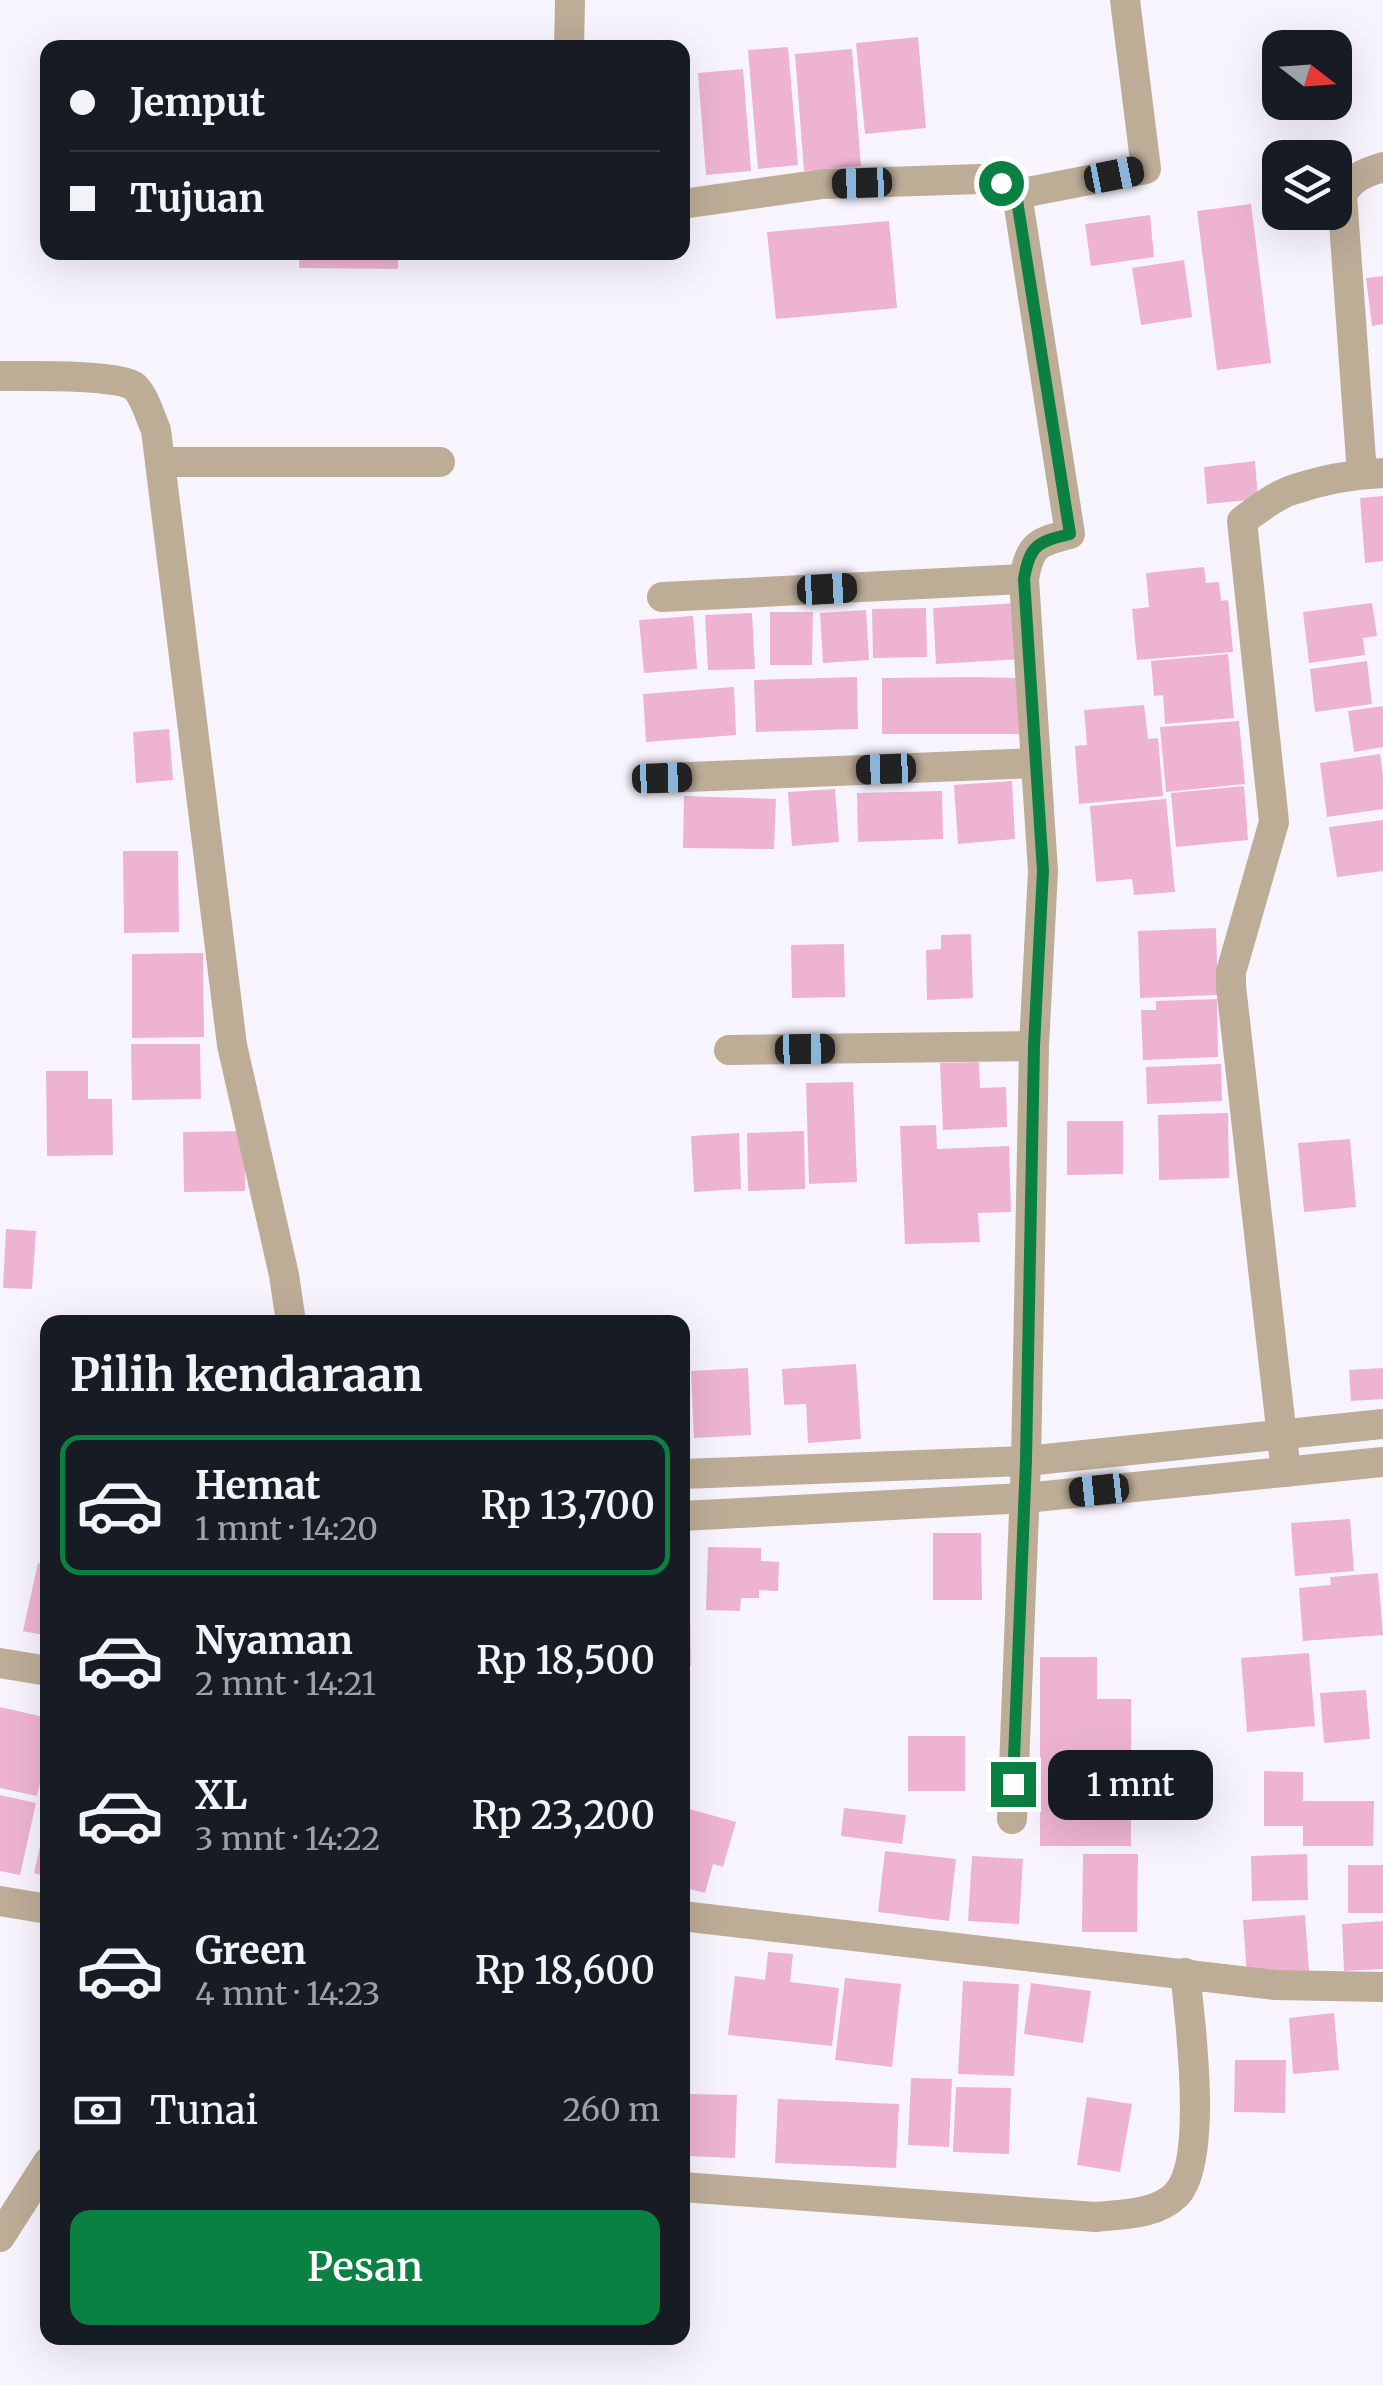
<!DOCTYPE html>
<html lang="id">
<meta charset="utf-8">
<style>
body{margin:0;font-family:Merriweather,serif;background:#20242c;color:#f1f3f6;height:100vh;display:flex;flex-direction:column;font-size:38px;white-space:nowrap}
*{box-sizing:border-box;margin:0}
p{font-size:32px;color:#9ea1a6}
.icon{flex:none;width:55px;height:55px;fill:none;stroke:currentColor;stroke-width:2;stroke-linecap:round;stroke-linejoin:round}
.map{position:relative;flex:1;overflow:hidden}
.details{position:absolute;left:40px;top:1315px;width:650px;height:1030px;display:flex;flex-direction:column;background:#171b24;border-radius:20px;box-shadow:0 10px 40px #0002}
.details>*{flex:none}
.banner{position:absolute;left:40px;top:40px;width:650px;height:220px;border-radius:20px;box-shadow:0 10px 40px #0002;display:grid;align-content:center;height:220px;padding:0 30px;background:#171b24}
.needle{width:65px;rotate:107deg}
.buttons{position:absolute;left:1262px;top:30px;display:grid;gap:20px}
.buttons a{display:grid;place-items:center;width:90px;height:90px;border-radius:20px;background:#171b24;box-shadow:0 10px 40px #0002;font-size:50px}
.end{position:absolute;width:45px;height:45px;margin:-22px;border:12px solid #0b8043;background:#fff;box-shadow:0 0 0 5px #fff}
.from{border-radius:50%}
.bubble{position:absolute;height:70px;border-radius:20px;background:#171b24;box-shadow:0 10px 40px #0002;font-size:32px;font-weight:600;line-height:70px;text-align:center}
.car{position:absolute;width:30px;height:60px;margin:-30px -15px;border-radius:12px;box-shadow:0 0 8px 2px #0007;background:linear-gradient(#222 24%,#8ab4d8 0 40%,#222 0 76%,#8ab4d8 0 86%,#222 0)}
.banner b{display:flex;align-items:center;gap:35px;height:95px;font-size:38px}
.banner b+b{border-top:2px solid #363941}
.banner i{width:25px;height:25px;background:#f1f3f6}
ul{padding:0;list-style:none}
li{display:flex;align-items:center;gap:30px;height:140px;margin:0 20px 15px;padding:0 10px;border:5px solid transparent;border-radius:20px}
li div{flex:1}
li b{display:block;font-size:38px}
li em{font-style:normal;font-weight:600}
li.current{border-color:#0b8043}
li>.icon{width:90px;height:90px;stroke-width:1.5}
h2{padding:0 30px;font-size:45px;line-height:120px}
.pay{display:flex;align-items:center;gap:25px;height:110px;padding:0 30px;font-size:38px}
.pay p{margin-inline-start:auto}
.action{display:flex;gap:20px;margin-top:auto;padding:20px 30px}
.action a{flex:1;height:115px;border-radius:20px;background:#0b8043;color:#fff;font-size:40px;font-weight:600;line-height:115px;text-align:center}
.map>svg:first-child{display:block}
.building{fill:#eeb3d3}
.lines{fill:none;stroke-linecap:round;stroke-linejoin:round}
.minor{stroke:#bdad97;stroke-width:30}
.route{stroke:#0b8043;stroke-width:12}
</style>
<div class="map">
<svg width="1383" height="2385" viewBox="0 0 1383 2385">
<rect width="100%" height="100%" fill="#f8f4fe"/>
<g class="building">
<path d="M918,37L926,128L865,134L856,43Z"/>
<path d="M788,47L798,165L758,169L748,50Z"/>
<path d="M852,49L861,166L804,171L795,54Z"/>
<path d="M743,69L751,171L706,175L698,73Z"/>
<path d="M1251,204L1271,363L1217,370L1197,211Z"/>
<path d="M1150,215L1154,257L1091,266L1085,224Z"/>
<path d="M889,221L897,308L776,319L767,232Z"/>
<path d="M299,252H398V269L299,268Z"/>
<path d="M1184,260L1192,317L1141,325L1132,268Z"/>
<path d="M1383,276V324L1372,326L1366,278Z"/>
<path d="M1255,461L1258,499L1207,504L1204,467Z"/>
<path d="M1383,496V561L1365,563L1360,498Z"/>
<path d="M1204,567L1206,583L1219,582L1221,601L1228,600L1233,652L1137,660L1132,609L1149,607L1146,573Z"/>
<path d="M1020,603L1023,659L936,664L933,608Z"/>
<path d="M1372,603L1377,636L1363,638L1365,655L1309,663L1303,612Z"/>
<path d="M926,608L927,657L873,658L872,609Z"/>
<path d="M866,610L869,660L823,663L820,613Z"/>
<path d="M770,612H813L812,665H770Z"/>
<path d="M752,613L755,669L708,670L705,615Z"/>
<path d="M693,616L697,669L644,673L639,620Z"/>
<path d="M1228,654L1234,718L1165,724L1163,695L1154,696L1151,661Z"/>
<path d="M1367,661L1372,704L1315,712L1310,669Z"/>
<path d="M857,677L858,729L756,732L754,680Z"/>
<path d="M974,677L1022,678V734H882V678Z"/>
<path d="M734,687L736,735L646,742L643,694Z"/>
<path d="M1144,705L1148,739L1158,738L1163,796L1079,804L1075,746L1087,745L1084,710Z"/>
<path d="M1383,706V747L1354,752L1348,711Z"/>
<path d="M1239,721L1245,784L1166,792L1160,727Z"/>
<path d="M169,729L173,780L136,783L133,732Z"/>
<path d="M1380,754L1383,776V809L1327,817L1320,763Z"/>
<path d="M1012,781L1015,839L958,844L954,785Z"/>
<path d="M1244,786L1248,840L1176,847L1171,793Z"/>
<path d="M835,789L839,842L792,846L788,792Z"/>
<path d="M942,791L943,839L858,842L857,793Z"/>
<path d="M684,796L776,799L774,849L683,848Z"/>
<path d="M1166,799L1175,892L1134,895L1132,879L1096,882L1090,806Z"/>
<path d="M1383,820V871L1337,877L1329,827Z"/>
<path d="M123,851H178L179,932L124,933Z"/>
<path d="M1216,928L1218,995L1140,998L1138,931Z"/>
<path d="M971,934L973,998L927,1000L926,950L941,949V935Z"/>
<path d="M844,944L845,997L792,998L791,945Z"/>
<path d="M203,953L204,1037L132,1038V954Z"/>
<path d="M1217,999L1218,1057L1143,1060L1141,1010H1156V1001Z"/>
<path d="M131,1044H200L201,1099L132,1100Z"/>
<path d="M979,1062L980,1088L1006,1087L1007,1127L943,1130L940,1063Z"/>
<path d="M1221,1064L1222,1101L1147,1104L1146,1067Z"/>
<path d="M46,1071H88V1099H112L113,1155L47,1156Z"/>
<path d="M853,1082L857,1182L809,1184L806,1083Z"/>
<path d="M1228,1113L1229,1178L1159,1180L1158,1115Z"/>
<path d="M1067,1121H1123V1174L1067,1175Z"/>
<path d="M936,1125L937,1149L1009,1146L1011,1212L978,1213L980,1242L905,1244L900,1126Z"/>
<path d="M245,1131V1191L184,1192L183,1132Z"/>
<path d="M804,1131L805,1189L748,1191L747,1133Z"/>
<path d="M739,1133L741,1189L694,1192L691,1136Z"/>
<path d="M1350,1139L1356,1207L1304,1212L1298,1143Z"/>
<path d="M6,1229L36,1231L32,1289L3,1288Z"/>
<path d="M856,1364L861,1439L808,1443L806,1404L784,1405L782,1369Z"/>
<path d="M748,1368L751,1435L694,1438L691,1371Z"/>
<path d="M1383,1368V1399L1351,1401L1349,1370Z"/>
<path d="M1350,1519L1354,1571L1295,1576L1291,1523Z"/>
<rect x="682" y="1525" width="8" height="63"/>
<path d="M933,1533H981L982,1600H933Z"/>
<path d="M708,1547L761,1548V1561L779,1562L778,1591L759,1590V1598H741L740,1611L706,1610Z"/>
<path d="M38,1563L48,1565V1636L23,1631Z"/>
<path d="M1378,1573L1383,1635L1303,1641L1299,1588L1331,1585L1330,1577Z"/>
<path d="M682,1605H690L691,1666H682Z"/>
<path d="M1309,1653L1315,1726L1247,1732L1241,1658Z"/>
<path d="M1040,1657H1097V1699H1131V1846H1040Z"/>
<rect x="682" y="1677" width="6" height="58"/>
<path d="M1366,1690L1370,1739L1324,1743L1320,1693Z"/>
<path d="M0,1707L48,1718V1749L37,1796L0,1788Z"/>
<rect x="908" y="1736" width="57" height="55"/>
<path d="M1264,1771L1303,1772V1801H1374L1373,1846H1303V1826H1264Z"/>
<path d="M0,1795L36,1803L20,1875L0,1871Z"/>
<path d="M682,1807L736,1822L723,1867L713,1864L705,1893L682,1887Z"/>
<path d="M844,1808L906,1815L902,1844L841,1836Z"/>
<path d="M46,1819H48V1877L34,1873Z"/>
<path d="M885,1851L956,1859L949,1921L878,1912Z"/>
<path d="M1083,1854H1138L1137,1932H1082Z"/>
<path d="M1307,1854L1308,1900L1252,1901L1251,1856Z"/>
<path d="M972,1856L1023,1859L1019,1924L968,1921Z"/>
<rect x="1348" y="1865" width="35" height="48"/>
<path d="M1305,1915L1309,1971L1247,1975L1243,1920Z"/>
<path d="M1383,1921V1969L1344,1971L1342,1924Z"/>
<path d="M768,1952L793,1954L790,1982L839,1988L832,2046L728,2035L735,1976L765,1980Z"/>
<path d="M845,1978L901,1984L892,2067L835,2060Z"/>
<path d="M963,1981L1019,1984L1014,2076L958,2074Z"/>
<path d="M1031,1983L1091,1991L1083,2043L1024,2034Z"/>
<path d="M1334,2013L1339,2070L1293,2074L1289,2018Z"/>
<path d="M1235,2060H1286L1285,2113L1234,2112Z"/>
<path d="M911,2078L952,2079L949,2147L908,2145Z"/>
<path d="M956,2087L1011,2088L1009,2154L953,2152Z"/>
<path d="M689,2094L737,2095L735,2158L688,2156Z"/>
<path d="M1087,2097L1132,2104L1120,2172L1077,2165Z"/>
<path d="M778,2099L899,2104L896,2168L775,2163Z"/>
</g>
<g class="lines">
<g class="minor">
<path d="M569,48L570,0"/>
<path d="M1017,194L1146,169L1125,0"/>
<path d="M682,204L823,184L980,179C995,182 1006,183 1017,194L1070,534C1038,542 1030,544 1024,579L1043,871L1034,1046L1026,1461L1012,1819"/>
<path d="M0,376C24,376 121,374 135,387C145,397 150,417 156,430L232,1045L284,1275L291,1322"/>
<path d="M160,462H440"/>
<path d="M1362,474L1342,195C1352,177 1364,173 1383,167"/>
<path d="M662,597L1024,579"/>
<path d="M662,778L1036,763"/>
<path d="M729,1050L1034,1046"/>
<path d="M1286,1472L1231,986V972L1274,822L1242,521C1257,510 1272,498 1289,491C1318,481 1353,474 1383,473"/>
<path d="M682,1474L1026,1461L1383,1424"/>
<path d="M682,1516L1025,1498L1383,1462"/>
<path d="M0,1663L48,1671"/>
<path d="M0,1901L48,1909"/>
<path d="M682,1916L1276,1985L1383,1987"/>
<path d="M682,2187L1096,2217C1122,2214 1156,2215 1176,2195C1209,2162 1190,2018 1185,1973"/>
<path d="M0,2237L48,2162"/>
</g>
</g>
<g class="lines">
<path class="route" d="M1001,183L1010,187L1016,194L1070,534C1038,542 1030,544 1024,579L1043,871L1034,1046L1026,1460L1013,1784"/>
</g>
</svg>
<div class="buttons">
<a><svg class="needle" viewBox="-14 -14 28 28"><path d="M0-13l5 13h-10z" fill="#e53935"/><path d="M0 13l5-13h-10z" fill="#9ea1a6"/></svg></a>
<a><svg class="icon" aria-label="layers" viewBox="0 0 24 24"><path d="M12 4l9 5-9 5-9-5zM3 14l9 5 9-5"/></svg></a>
</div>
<i class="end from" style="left:1001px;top:183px"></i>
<i class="end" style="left:1013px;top:1784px"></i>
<div class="bubble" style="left:1048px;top:1750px;width:165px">1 mnt</div>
<i class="car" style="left:1114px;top:175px;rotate:79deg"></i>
<i class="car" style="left:862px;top:183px;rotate:268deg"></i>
<i class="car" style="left:827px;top:589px;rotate:87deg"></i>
<i class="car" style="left:886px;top:769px;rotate:268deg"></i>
<i class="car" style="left:662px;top:778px;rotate:88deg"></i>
<i class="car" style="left:805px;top:1049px;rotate:89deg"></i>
<i class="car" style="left:1099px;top:1490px;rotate:264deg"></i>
<div class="banner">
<b><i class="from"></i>Jemput</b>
<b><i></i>Tujuan</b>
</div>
<section class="details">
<h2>Pilih kendaraan</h2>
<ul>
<li class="current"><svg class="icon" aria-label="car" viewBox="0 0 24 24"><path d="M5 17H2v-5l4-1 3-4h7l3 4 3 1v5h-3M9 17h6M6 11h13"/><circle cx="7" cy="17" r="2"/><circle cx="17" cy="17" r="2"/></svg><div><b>Hemat</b><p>1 mnt · 14:20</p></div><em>Rp 13,700</em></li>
<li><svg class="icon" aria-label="car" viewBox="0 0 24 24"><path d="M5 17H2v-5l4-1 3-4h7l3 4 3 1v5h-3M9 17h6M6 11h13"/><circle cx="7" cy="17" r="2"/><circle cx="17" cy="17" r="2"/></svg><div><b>Nyaman</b><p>2 mnt · 14:21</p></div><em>Rp 18,500</em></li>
<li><svg class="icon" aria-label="car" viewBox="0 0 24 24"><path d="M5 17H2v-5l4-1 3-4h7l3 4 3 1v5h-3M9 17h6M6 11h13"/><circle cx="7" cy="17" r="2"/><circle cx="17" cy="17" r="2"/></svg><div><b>XL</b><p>3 mnt · 14:22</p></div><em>Rp 23,200</em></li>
<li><svg class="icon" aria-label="car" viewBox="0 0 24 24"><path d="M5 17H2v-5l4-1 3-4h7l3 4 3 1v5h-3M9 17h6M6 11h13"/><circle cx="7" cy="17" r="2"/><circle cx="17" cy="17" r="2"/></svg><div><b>Green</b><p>4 mnt · 14:23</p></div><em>Rp 18,600</em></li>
</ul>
<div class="pay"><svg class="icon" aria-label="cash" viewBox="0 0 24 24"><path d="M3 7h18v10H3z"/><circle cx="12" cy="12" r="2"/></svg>Tunai<p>260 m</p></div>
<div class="action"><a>Pesan</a></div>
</section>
</div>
